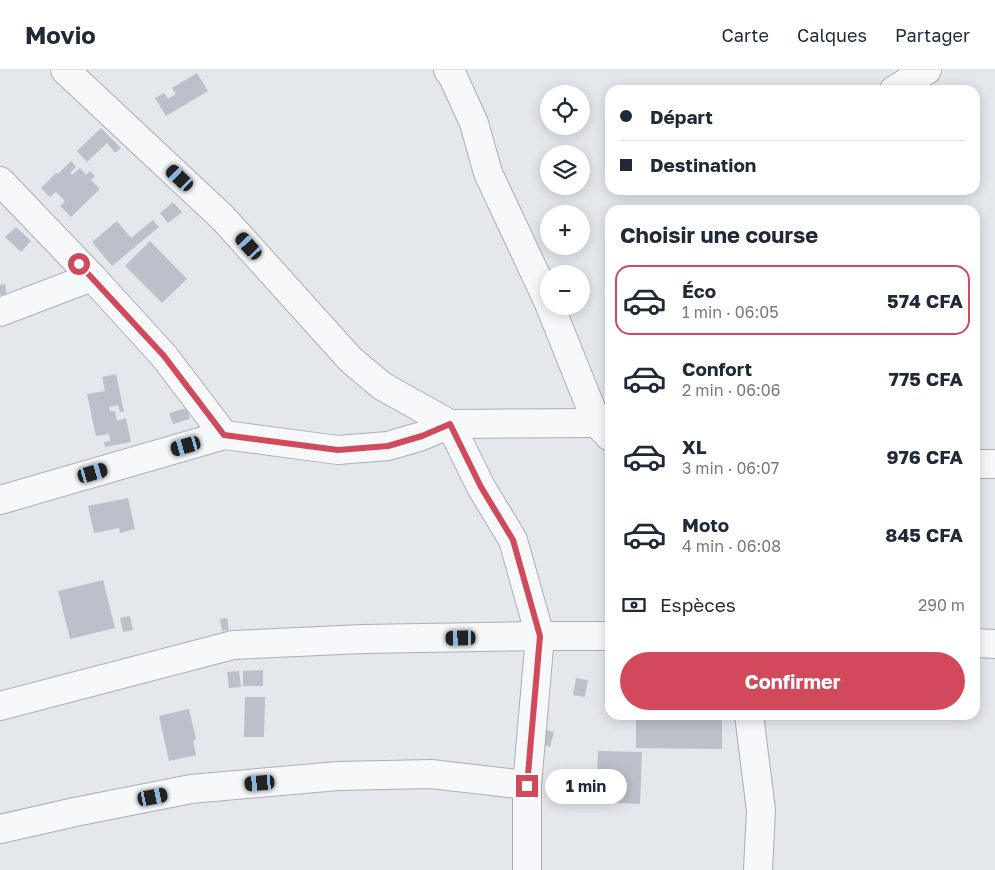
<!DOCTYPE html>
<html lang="fr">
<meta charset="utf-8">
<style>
body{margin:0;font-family:"Golos Text",sans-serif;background:#f2f2f3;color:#1f2937;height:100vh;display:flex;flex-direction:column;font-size:19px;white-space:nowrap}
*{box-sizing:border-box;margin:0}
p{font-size:16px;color:#747a83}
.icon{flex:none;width:28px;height:28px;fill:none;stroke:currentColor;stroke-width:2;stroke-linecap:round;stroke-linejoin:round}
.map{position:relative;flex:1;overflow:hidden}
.side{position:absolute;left:605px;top:135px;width:375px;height:515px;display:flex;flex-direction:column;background:#fff;border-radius:15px;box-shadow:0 2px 12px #0003}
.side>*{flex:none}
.guide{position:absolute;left:605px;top:15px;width:375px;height:110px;border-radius:15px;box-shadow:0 2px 12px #0003;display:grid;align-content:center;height:110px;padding:0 15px;background:#fff}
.controls{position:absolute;left:540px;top:15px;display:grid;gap:10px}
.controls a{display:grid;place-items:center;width:50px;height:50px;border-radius:50%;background:#fff;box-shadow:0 2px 12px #0003;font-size:25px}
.end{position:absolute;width:22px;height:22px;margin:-11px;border:6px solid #d1495b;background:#fff;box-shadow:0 0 0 2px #fff}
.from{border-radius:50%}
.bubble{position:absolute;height:35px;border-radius:18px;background:#fff;box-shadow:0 2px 12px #0003;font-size:16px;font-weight:700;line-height:35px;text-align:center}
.car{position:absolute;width:15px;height:30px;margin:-15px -8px;border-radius:6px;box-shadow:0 0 4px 1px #0007;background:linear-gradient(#222 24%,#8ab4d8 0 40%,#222 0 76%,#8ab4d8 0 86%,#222 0)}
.guide b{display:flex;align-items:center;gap:18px;height:48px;font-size:19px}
.guide b+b{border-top:1px solid #e0e1e3}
.guide i{width:12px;height:12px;background:#1f2937}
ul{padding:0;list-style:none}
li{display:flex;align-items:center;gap:15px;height:70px;margin:0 10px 8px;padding:0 5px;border:2px solid transparent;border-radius:15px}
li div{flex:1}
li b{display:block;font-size:19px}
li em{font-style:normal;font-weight:700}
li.selected{border-color:#d1495b}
li>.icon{width:45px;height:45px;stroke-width:1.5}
h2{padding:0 15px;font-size:22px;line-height:60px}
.pay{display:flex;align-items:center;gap:12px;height:55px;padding:0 15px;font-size:19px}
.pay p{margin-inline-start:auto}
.primary-button{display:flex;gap:10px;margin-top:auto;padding:10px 15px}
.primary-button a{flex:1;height:58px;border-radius:30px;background:#d1495b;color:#fff;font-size:20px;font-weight:700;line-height:58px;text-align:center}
header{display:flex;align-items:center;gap:30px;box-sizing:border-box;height:70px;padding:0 25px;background:#fff;border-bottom:1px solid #e0e1e3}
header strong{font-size:24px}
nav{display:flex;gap:28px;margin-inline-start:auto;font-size:18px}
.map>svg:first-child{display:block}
.building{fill:#bbc0ca}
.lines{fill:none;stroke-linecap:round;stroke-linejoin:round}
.minor-casing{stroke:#a9aeb7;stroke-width:30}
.minor{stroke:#f7f8fa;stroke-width:28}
.route{stroke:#d1495b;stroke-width:6}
</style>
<header>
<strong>Movio</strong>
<nav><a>Carte</a><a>Calques</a><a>Partager</a></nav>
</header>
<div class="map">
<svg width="995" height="800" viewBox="0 0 995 800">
<rect width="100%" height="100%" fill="#e4e7ec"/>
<g class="building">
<path d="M197,3L208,21L166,46L155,28L164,23L168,29L176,24L172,18Z"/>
<path d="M101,58L121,78L115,83L107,73L87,92L77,81Z"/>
<path d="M71,91L76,97L70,103L72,105L80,98L86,105L90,101L95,106L91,110L100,119L71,147L60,136L65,131L56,122L50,127L41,118L56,103L58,104Z"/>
<path d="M173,132L182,142L168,153L160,143Z"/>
<path d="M153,150L159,157L112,196L92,172L117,151L131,168Z"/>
<path d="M16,157L31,171L21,182L5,167Z"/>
<path d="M150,171L187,209L162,233L125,196Z"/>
<path d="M5,214L7,224L0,225V215Z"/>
<path d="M116,304L124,342H120L118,335L109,337L110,341H115L117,351L126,348L131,372L105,377L104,372L110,371L109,364L96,366L87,324L105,321L102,307Z"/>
<path d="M187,338L190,349L173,354L169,343Z"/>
<path d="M128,428L135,459L120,463L119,458L94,463L88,436Z"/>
<path d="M103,510L115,558L70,569L58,521Z"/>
<path d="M130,546L133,560L123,562L120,548Z"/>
<path d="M227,548L229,560L222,561L220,549Z"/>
<path d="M263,600V616H243V601Z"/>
<path d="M239,601L241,617L229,618L227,602Z"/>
<path d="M576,608L588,610L585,627L573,625Z"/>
<path d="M245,627H265L264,667H244Z"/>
<path d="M189,639L196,669L193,670L196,685L169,691L159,646Z"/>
<path d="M636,647H722V679L636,678Z"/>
<path d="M542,659L554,662L550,677L538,673Z"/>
<path d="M598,681L642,682L640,734L596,732Z"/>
</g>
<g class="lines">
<g class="minor-casing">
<g id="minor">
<path d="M65,0L223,148L351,290L382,316L450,354L481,417L513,470L540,566L527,715V800"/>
<path d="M448,0L453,7L474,53L488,103L549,233"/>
<path d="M894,20L927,0"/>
<path d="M0,111L92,207L164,286L224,365"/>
<path d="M550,236L597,353L609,366"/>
<path d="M0,242L92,207"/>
<path d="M975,394H995"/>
<path d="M0,430L224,365L338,380L388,376L422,366L450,354L597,353"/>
<path d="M975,573L995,574"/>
<path d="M0,636L233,575L363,569L540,566H610"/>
<path d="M749,645L761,740L758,800"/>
<path d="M0,759L75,742L191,719L338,706L431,704L527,715"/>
</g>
</g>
<use href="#minor" class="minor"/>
</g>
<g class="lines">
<path class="route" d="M79,194L164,286L224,365L338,380L388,376L422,366L450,354L481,417L513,470L540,566L527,716"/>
</g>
</svg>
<div class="controls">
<a><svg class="icon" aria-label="locate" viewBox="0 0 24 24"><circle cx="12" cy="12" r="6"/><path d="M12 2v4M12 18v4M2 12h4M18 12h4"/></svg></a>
<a><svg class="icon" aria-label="layers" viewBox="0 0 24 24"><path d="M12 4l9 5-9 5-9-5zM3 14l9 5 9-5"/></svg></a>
<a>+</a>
<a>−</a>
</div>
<i class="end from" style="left:79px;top:194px"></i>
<i class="end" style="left:527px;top:716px"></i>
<div class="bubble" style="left:545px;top:699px;width:82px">1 min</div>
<i class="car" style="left:180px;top:108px;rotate:313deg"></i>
<i class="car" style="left:249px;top:176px;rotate:318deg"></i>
<i class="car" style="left:186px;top:376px;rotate:254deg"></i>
<i class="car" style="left:93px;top:403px;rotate:74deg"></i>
<i class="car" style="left:461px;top:568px;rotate:269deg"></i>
<i class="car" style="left:260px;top:713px;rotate:265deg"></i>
<i class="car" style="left:153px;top:727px;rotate:79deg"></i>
<div class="guide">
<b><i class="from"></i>Départ</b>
<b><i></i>Destination</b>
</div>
<section class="side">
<h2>Choisir une course</h2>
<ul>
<li class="selected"><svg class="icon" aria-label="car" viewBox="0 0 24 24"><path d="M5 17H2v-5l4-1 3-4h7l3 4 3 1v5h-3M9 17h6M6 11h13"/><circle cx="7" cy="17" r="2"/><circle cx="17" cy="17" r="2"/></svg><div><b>Éco</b><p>1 min · 06:05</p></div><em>574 CFA</em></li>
<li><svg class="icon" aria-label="car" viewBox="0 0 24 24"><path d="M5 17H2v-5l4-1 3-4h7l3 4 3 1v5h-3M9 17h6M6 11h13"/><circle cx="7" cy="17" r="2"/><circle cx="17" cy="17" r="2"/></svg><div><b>Confort</b><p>2 min · 06:06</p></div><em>775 CFA</em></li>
<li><svg class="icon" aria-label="car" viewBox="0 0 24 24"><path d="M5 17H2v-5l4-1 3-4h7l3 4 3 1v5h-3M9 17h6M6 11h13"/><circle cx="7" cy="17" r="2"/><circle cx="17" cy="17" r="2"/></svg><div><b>XL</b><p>3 min · 06:07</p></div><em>976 CFA</em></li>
<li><svg class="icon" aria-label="car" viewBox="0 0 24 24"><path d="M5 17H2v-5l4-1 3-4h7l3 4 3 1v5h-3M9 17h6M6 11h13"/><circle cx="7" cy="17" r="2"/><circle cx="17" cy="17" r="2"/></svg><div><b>Moto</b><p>4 min · 06:08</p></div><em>845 CFA</em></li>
</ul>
<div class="pay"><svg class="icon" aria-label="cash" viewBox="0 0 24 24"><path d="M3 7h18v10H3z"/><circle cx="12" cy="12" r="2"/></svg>Espèces<p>290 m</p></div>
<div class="primary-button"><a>Confirmer</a></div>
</section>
</div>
